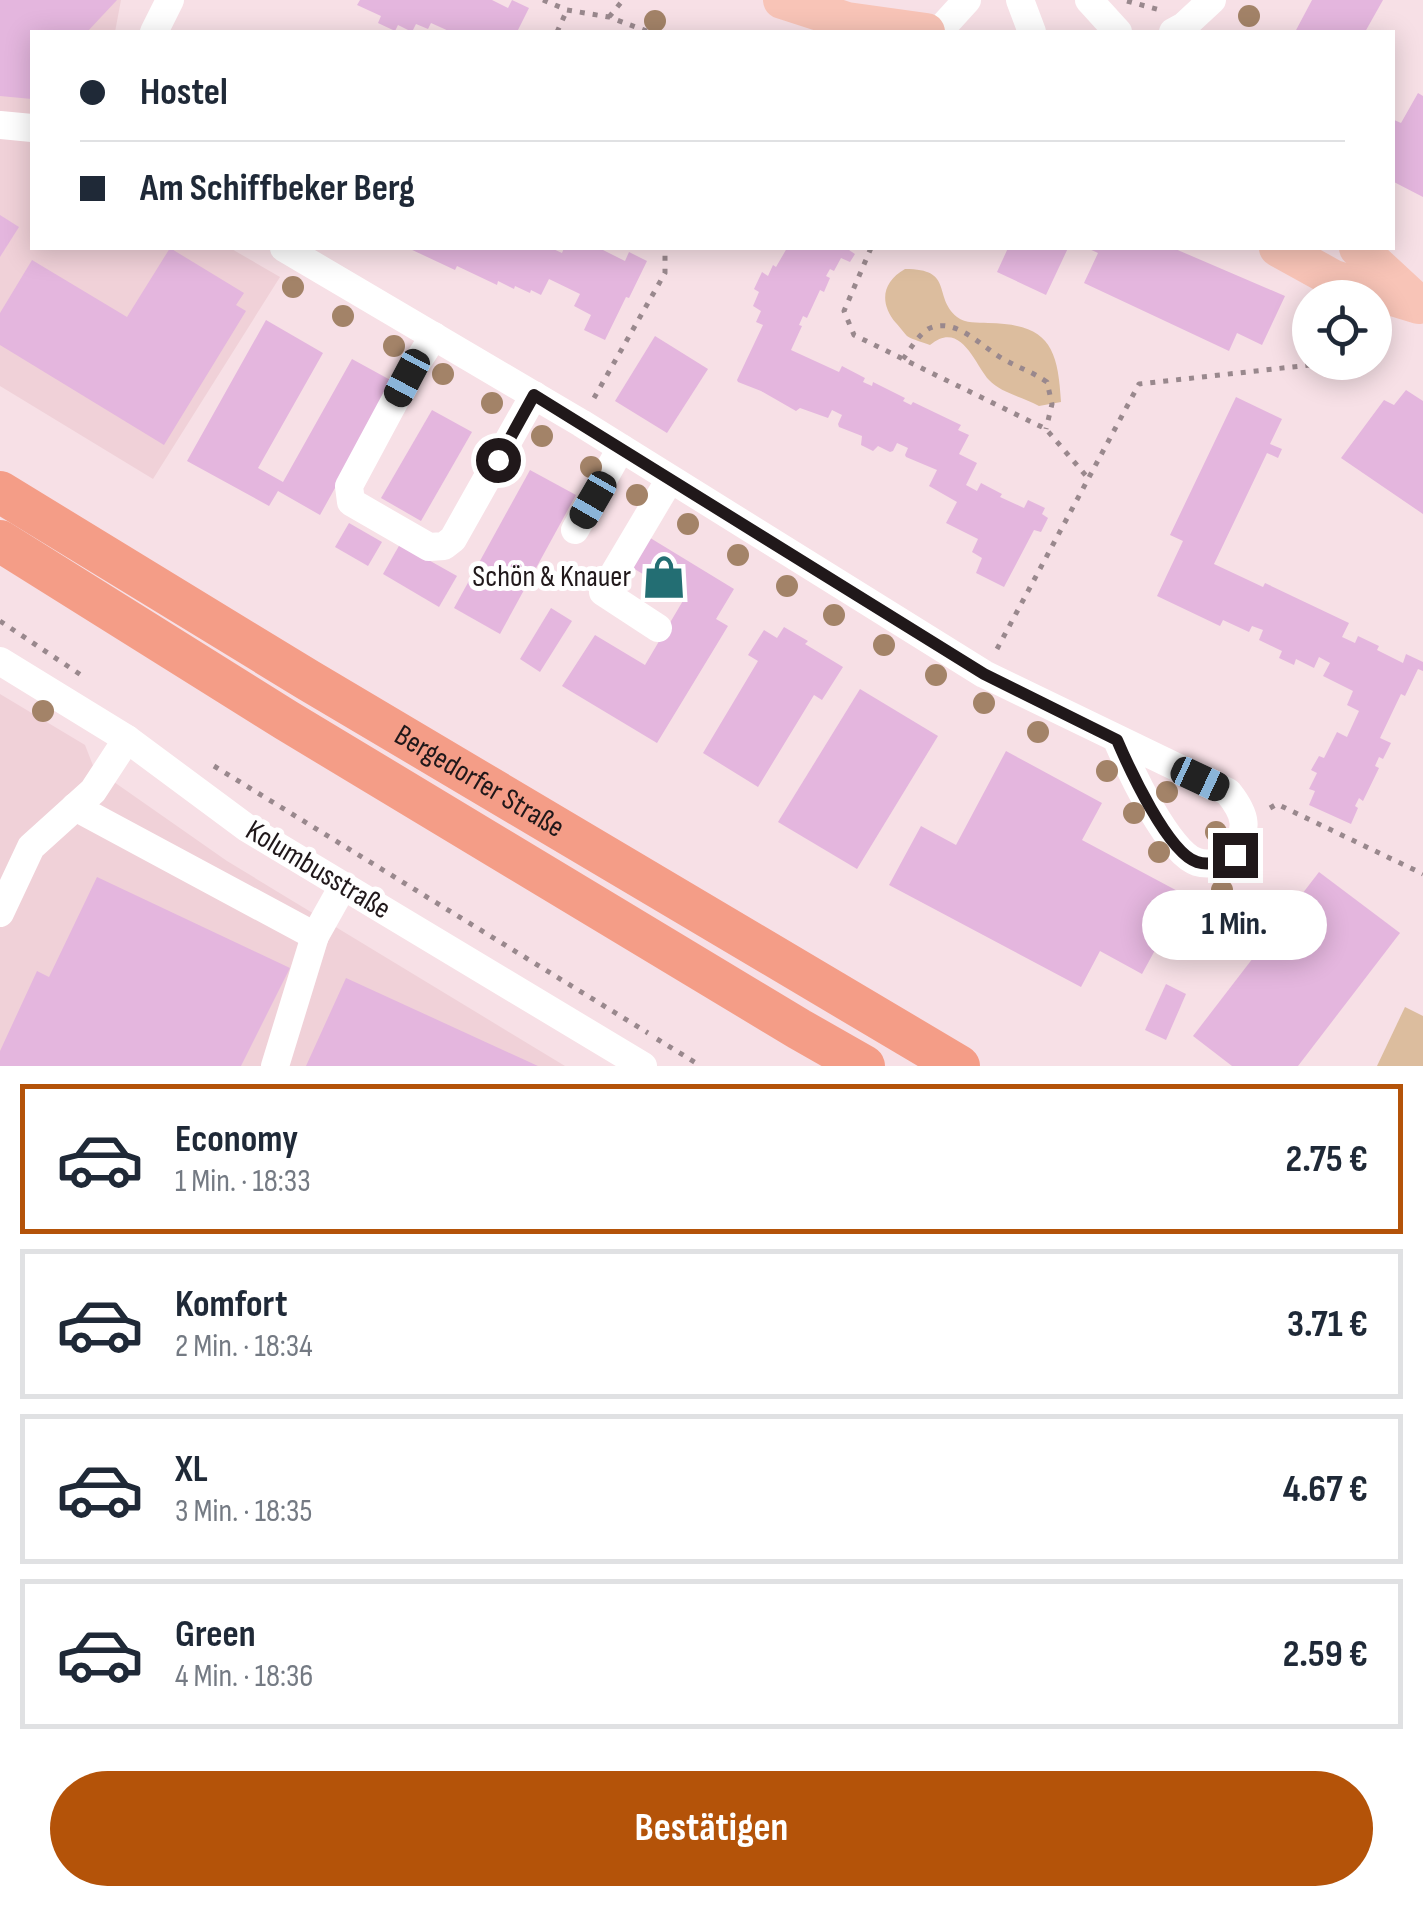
<!DOCTYPE html>
<html lang="de">
<meta charset="utf-8">
<style>
body{margin:0;font-family:"Sofia Sans Condensed",sans-serif;background:#f6f6f7;color:#1f2937;height:100vh;display:flex;flex-direction:column;font-size:38px;white-space:nowrap}
*{box-sizing:border-box;margin:0}
p{font-size:32px;color:#747a83}
.icon{flex:none;width:55px;height:55px;fill:none;stroke:currentColor;stroke-width:2;stroke-linecap:round;stroke-linejoin:round}
.map{position:relative;height:1066px;overflow:hidden}
.sheet{display:flex;flex-direction:column;background:#fff;flex:1}
.sheet>*{flex:none}
.guide{position:absolute;left:30px;top:30px;width:1365px;height:220px;border-radius:0px;box-shadow:0 5px 25px #0003;display:grid;align-content:center;height:220px;padding:0 50px;background:#fff}
.tools{position:absolute;left:1292px;top:280px;display:grid;gap:20px}
.tools a{display:grid;place-items:center;width:100px;height:100px;border-radius:50%;background:#fff;box-shadow:0 5px 25px #0003;font-size:50px}
.end{position:absolute;width:45px;height:45px;margin:-22px;border:12px solid #20181a;background:#fff;box-shadow:0 0 0 5px #fff}
.from{border-radius:50%}
.bubble{position:absolute;height:70px;border-radius:35px;background:#fff;box-shadow:0 5px 25px #0003;font-size:32px;font-weight:700;line-height:70px;text-align:center}
.car{position:absolute;width:30px;height:60px;margin:-30px -15px;border-radius:12px;box-shadow:0 0 8px 2px #0007;background:linear-gradient(#222 24%,#8ab4d8 0 40%,#222 0 76%,#8ab4d8 0 86%,#222 0)}
.guide b{display:flex;align-items:center;gap:35px;height:95px;font-size:38px}
.guide b+b{border-top:2px solid #e0e1e3}
.guide i{width:25px;height:25px;background:#1f2937}
ul{padding:18px 0 0;list-style:none}
li{display:flex;align-items:center;gap:30px;height:150px;margin:0 20px 15px;padding:0 30px;border:5px solid #e0e1e3;border-radius:0px}
li div{flex:1}
li b{display:block;font-size:38px}
li em{font-style:normal;font-weight:700}
li.current{border-color:#b45309}
li>.icon{width:90px;height:90px;stroke-width:1.5}
.action{display:flex;gap:20px;margin-top:auto;padding:20px 50px}
.action a{flex:1;height:115px;border-radius:60px;background:#b45309;color:#fff;font-size:40px;font-weight:700;line-height:115px;text-align:center}
.map>svg:first-child{display:block}
.built{fill:#f0d1d8}
.green{fill:#dcbd9e}
.building{fill:#e4b6de}
.lines{fill:none;stroke-linecap:round;stroke-linejoin:round}
.path{stroke:#99888d;stroke-width:5;stroke-dasharray:5 8;stroke-linecap:butt}
.minor{stroke:#fff;stroke-width:28}
.major{stroke:#f8c4b7;stroke-width:38}
.highway{stroke:#f49d87;stroke-width:42}
.tree{fill:#a38368}
.route{stroke:#20181a;stroke-width:12}
.labels{text-anchor:middle;dominant-baseline:central;stroke-width:10;stroke-linejoin:round;paint-order:stroke}
.poi-label{font-size:30px;fill:#20181a;stroke:#fff;text-anchor:end}
.street-label{font-size:30px;fill:#20181a;stroke:#fff}
</style>
<div class="map">
<svg width="1423" height="1066" viewBox="0 0 1423 1066">
<rect width="100%" height="100%" fill="#f7e0e6"/>
<g class="built">
<path d="M0,0H121L115,32H32V248H230L280,277L153,479L0,386Z"/>
<path d="M0,694L85,745L94,768L227,861L565,1066H0Z"/>
</g>
<g class="green">
<path d="M905,269C955,269 932,296 957,317C966,324 977,322 988,323C1048,324 1058,346 1061,402L1039,406C1023,397 1001,393 989,380C975,365 961,319 930,345C923,342 913,340 907,336C906,335 897,324 896,323C879,303 882,282 905,269Z"/>
<path d="M1405,1007L1423,1016V1066H1377Z"/>
</g>
<g class="building">
<path d="M0,0H117L87,32H32V99L0,96Z"/>
<path d="M360,0H492L508,8L512,0L529,8L517,32H451L431,23L428,29L416,24L412,32L398,25L395,31L378,23L381,16L357,5Z"/>
<path d="M1312,0H1383L1365,32H1295Z"/>
<path d="M1418,93L1423,96V197L1392,181V119L1401,123Z"/>
<path d="M0,215L19,227L0,257Z"/>
<path d="M170,248L244,293L236,305L246,311L164,445L0,345V313L32,260L127,317Z"/>
<path d="M408,248H540L546,250L551,248L562,253L564,248H604L603,250L625,261L629,252L647,261L629,298L626,297L605,340L584,330L591,315L574,306L580,294L549,279L541,295L531,290L530,293L515,286L514,289L498,281L497,285L457,266L455,270Z"/>
<path d="M787,248H846L855,254L850,262L841,258L834,271L830,269L826,276L830,278L824,292L820,290L807,318L803,316L799,325L802,326L791,350L839,372L842,366L865,378L863,382L872,386L873,382L905,398L903,401L911,405L913,402L961,425L958,430L969,435L959,454L977,463L966,485L977,491L981,483L1002,494L1000,497L1024,508L1028,500L1045,508L1042,514L1048,518L1041,532L1034,530L1004,587L976,573L982,558L972,552L978,539L946,523L957,502L929,486L937,470L906,457L905,455L908,448L897,443L893,451L890,452L878,446L873,451L861,445L862,436L839,427L838,424L842,415L832,410L828,418L800,408L796,411L761,391L738,382L737,380L763,325L756,322L761,311L753,306L759,292L754,289L762,272L768,276L773,265L776,267Z"/>
<path d="M1008,248H1068L1046,295L997,272Z"/>
<path d="M1087,248H1173L1285,296L1262,345L1237,333L1229,351L1084,283L1098,253Z"/>
<path d="M266,320L323,353L258,468L283,482L352,359L394,382L320,515L278,491L269,506L187,461Z"/>
<path d="M655,336L708,369L667,433L615,401Z"/>
<path d="M1406,390L1423,401V514L1341,458L1384,400L1394,405Z"/>
<path d="M1236,397L1282,419L1270,444L1282,449L1278,458L1267,453L1214,564L1263,587L1265,583L1349,623L1342,637L1355,643L1358,636L1379,646L1377,650L1403,663L1406,654L1423,662V671L1418,669L1405,696L1401,694L1380,738L1391,743L1383,759L1379,757L1375,766L1379,768L1363,801L1359,798L1355,806L1358,808L1351,824L1309,805L1315,791L1309,789L1317,773L1311,770L1319,756L1324,758L1337,732L1347,737L1359,711L1347,705L1353,691L1323,676L1330,663L1319,657L1314,668L1296,659L1294,665L1279,658L1282,651L1259,640L1263,630L1252,626L1249,632L1223,620L1220,626L1157,596L1183,541L1170,535Z"/>
<path d="M432,410L472,432L421,521L381,498Z"/>
<path d="M530,470L576,495L500,634L454,608Z"/>
<path d="M349,523L382,542L368,566L335,547Z"/>
<path d="M647,536L734,589L716,619L728,626L657,743L562,686L595,635L645,665L684,599L628,565Z"/>
<path d="M400,544L457,576L439,607L383,574Z"/>
<path d="M551,608L572,621L540,672L520,659Z"/>
<path d="M784,627L808,641L805,644L843,667L822,700L814,695L758,787L703,753L758,661L748,655L764,630L777,638Z"/>
<path d="M860,689L938,736L857,869L778,822Z"/>
<path d="M1006,751L1102,803L1082,840L1185,895L1142,974L1100,951L1081,987L889,885L921,826L956,845Z"/>
<path d="M1319,872L1400,933L1298,1066H1232L1193,1036Z"/>
<path d="M97,877L290,968L241,1066H0V1051L37,971L49,977Z"/>
<path d="M346,978L538,1066H306Z"/>
<path d="M1166,984L1186,994L1166,1040L1145,1030Z"/>
</g>
<g class="lines">
<g class="path">
<path d="M543,0L567,10L609,17L649,32"/>
<path d="M1127,1L1160,10"/>
<path d="M609,17L623,0"/>
<path d="M557,32L567,10"/>
<path d="M871,248L844,311L854,335L1046,429L1088,478"/>
<path d="M903,359C910,350 918,335 928,329C956,315 983,349 1005,360C1021,369 1031,371 1047,382L1052,404L1046,429"/>
<path d="M594,398L665,273V248"/>
<path d="M0,621L81,675"/>
<path d="M997,649L1139,384L1337,362"/>
<path d="M214,766L648,1033"/>
<path d="M1270,808L1277,804L1423,874"/>
<path d="M657,1039L701,1066"/>
</g>
<g class="minor">
<path d="M1020,0L1032,32"/>
<path d="M1089,0L1118,32"/>
<path d="M154,32L170,0"/>
<path d="M938,32L967,0"/>
<path d="M1173,32L1184,26L1212,0"/>
<path d="M0,125L32,128"/>
<path d="M284,248L581,423L984,674L1228,792C1248,817 1247,827 1235,855C1224,861 1210,866 1197,862C1168,853 1129,768 1117,740"/>
<path d="M434,336L407,378L349,486L351,502L429,547L444,546L453,539L534,395"/>
<path d="M575,530L621,448"/>
<path d="M658,628L603,592L670,479"/>
<path d="M0,661L127,739L247,828L643,1066"/>
<path d="M75,807L315,936"/>
<path d="M0,913L31,847L93,791L127,739"/>
<path d="M275,1066L315,936L343,886"/>
</g>
<g class="major">
<path d="M782,0L847,21L926,32"/>
<path d="M1278,248L1334,279L1419,305"/>
<path d="M1358,248L1411,297"/>
</g>
<g class="highway">
<path id="s1" d="M0,492L308,680L959,1066"/>
<path d="M0,541L286,720L799,1029L864,1066"/>
</g>
</g>
<g class="tree">
<circle cx="1249" cy="16" r="11"/>
<circle cx="655" cy="21" r="11"/>
<circle cx="293" cy="287" r="11"/>
<circle cx="343" cy="316" r="11"/>
<circle cx="394" cy="346" r="11"/>
<circle cx="443" cy="374" r="11"/>
<circle cx="492" cy="403" r="11"/>
<circle cx="542" cy="436" r="11"/>
<circle cx="591" cy="467" r="11"/>
<circle cx="637" cy="495" r="11"/>
<circle cx="688" cy="524" r="11"/>
<circle cx="738" cy="555" r="11"/>
<circle cx="787" cy="586" r="11"/>
<circle cx="834" cy="615" r="11"/>
<circle cx="884" cy="645" r="11"/>
<circle cx="936" cy="675" r="11"/>
<circle cx="984" cy="703" r="11"/>
<circle cx="43" cy="711" r="11"/>
<circle cx="1038" cy="732" r="11"/>
<circle cx="1107" cy="771" r="11"/>
<circle cx="1167" cy="792" r="11"/>
<circle cx="1134" cy="813" r="11"/>
<circle cx="1216" cy="832" r="11"/>
<circle cx="1159" cy="852" r="11"/>
<circle cx="1222" cy="890" r="11"/>
</g>
<g class="lines">
<path class="route" d="M498,460L534,395L984,674L1117,740C1129,768 1168,853 1197,862C1210,866 1224,861 1235,855"/>
</g>
<defs>
<g id="shop-bare" transform="scale(3.45)"><path d="M-5-2.5h2.3a2.7 3.5 0 0 1 5.4 0H5L5.5 6h-11ZM-1.5-2.5h3a1.5 2.3 0 0 0-3 0Z" fill="#236e73" stroke="#fff" stroke-width="2.5" paint-order="stroke"/></g>
</defs>
<g fill-rule="evenodd">
<use href="#shop-bare" x="664" y="577"/>
</g>
<g class="labels">
<g class="poi-label">
<text x="631" y="577">Schön &amp; Knauer</text>
</g>
<g class="street-label">
<text stroke="none"><textPath href="#s1" startOffset="560">Bergedorfer Straße</textPath></text>
<text transform="translate(318 870) rotate(31)">Kolumbusstraße</text>
</g>
</g>
</svg>
<div class="tools">
<a><svg class="icon" aria-label="locate" viewBox="0 0 24 24"><circle cx="12" cy="12" r="6"/><path d="M12 2v4M12 18v4M2 12h4M18 12h4"/></svg></a>
</div>
<i class="end from" style="left:498px;top:460px"></i>
<i class="end" style="left:1235px;top:855px"></i>
<div class="bubble" style="left:1142px;top:890px;width:185px">1 Min.</div>
<i class="car" style="left:407px;top:378px;rotate:208deg"></i>
<i class="car" style="left:593px;top:500px;rotate:210deg"></i>
<i class="car" style="left:1200px;top:779px;rotate:115deg"></i>
<div class="guide">
<b><i class="from"></i>Hostel</b>
<b><i></i>Am Schiffbeker Berg</b>
</div>
</div>
<section class="sheet">
<ul>
<li class="current"><svg class="icon" aria-label="car" viewBox="0 0 24 24"><path d="M5 17H2v-5l4-1 3-4h7l3 4 3 1v5h-3M9 17h6M6 11h13"/><circle cx="7" cy="17" r="2"/><circle cx="17" cy="17" r="2"/></svg><div><b>Economy</b><p>1 Min. · 18:33</p></div><em>2.75 €</em></li>
<li><svg class="icon" aria-label="car" viewBox="0 0 24 24"><path d="M5 17H2v-5l4-1 3-4h7l3 4 3 1v5h-3M9 17h6M6 11h13"/><circle cx="7" cy="17" r="2"/><circle cx="17" cy="17" r="2"/></svg><div><b>Komfort</b><p>2 Min. · 18:34</p></div><em>3.71 €</em></li>
<li><svg class="icon" aria-label="car" viewBox="0 0 24 24"><path d="M5 17H2v-5l4-1 3-4h7l3 4 3 1v5h-3M9 17h6M6 11h13"/><circle cx="7" cy="17" r="2"/><circle cx="17" cy="17" r="2"/></svg><div><b>XL</b><p>3 Min. · 18:35</p></div><em>4.67 €</em></li>
<li><svg class="icon" aria-label="car" viewBox="0 0 24 24"><path d="M5 17H2v-5l4-1 3-4h7l3 4 3 1v5h-3M9 17h6M6 11h13"/><circle cx="7" cy="17" r="2"/><circle cx="17" cy="17" r="2"/></svg><div><b>Green</b><p>4 Min. · 18:36</p></div><em>2.59 €</em></li>
</ul>
<div class="action"><a>Bestätigen</a></div>
</section>
